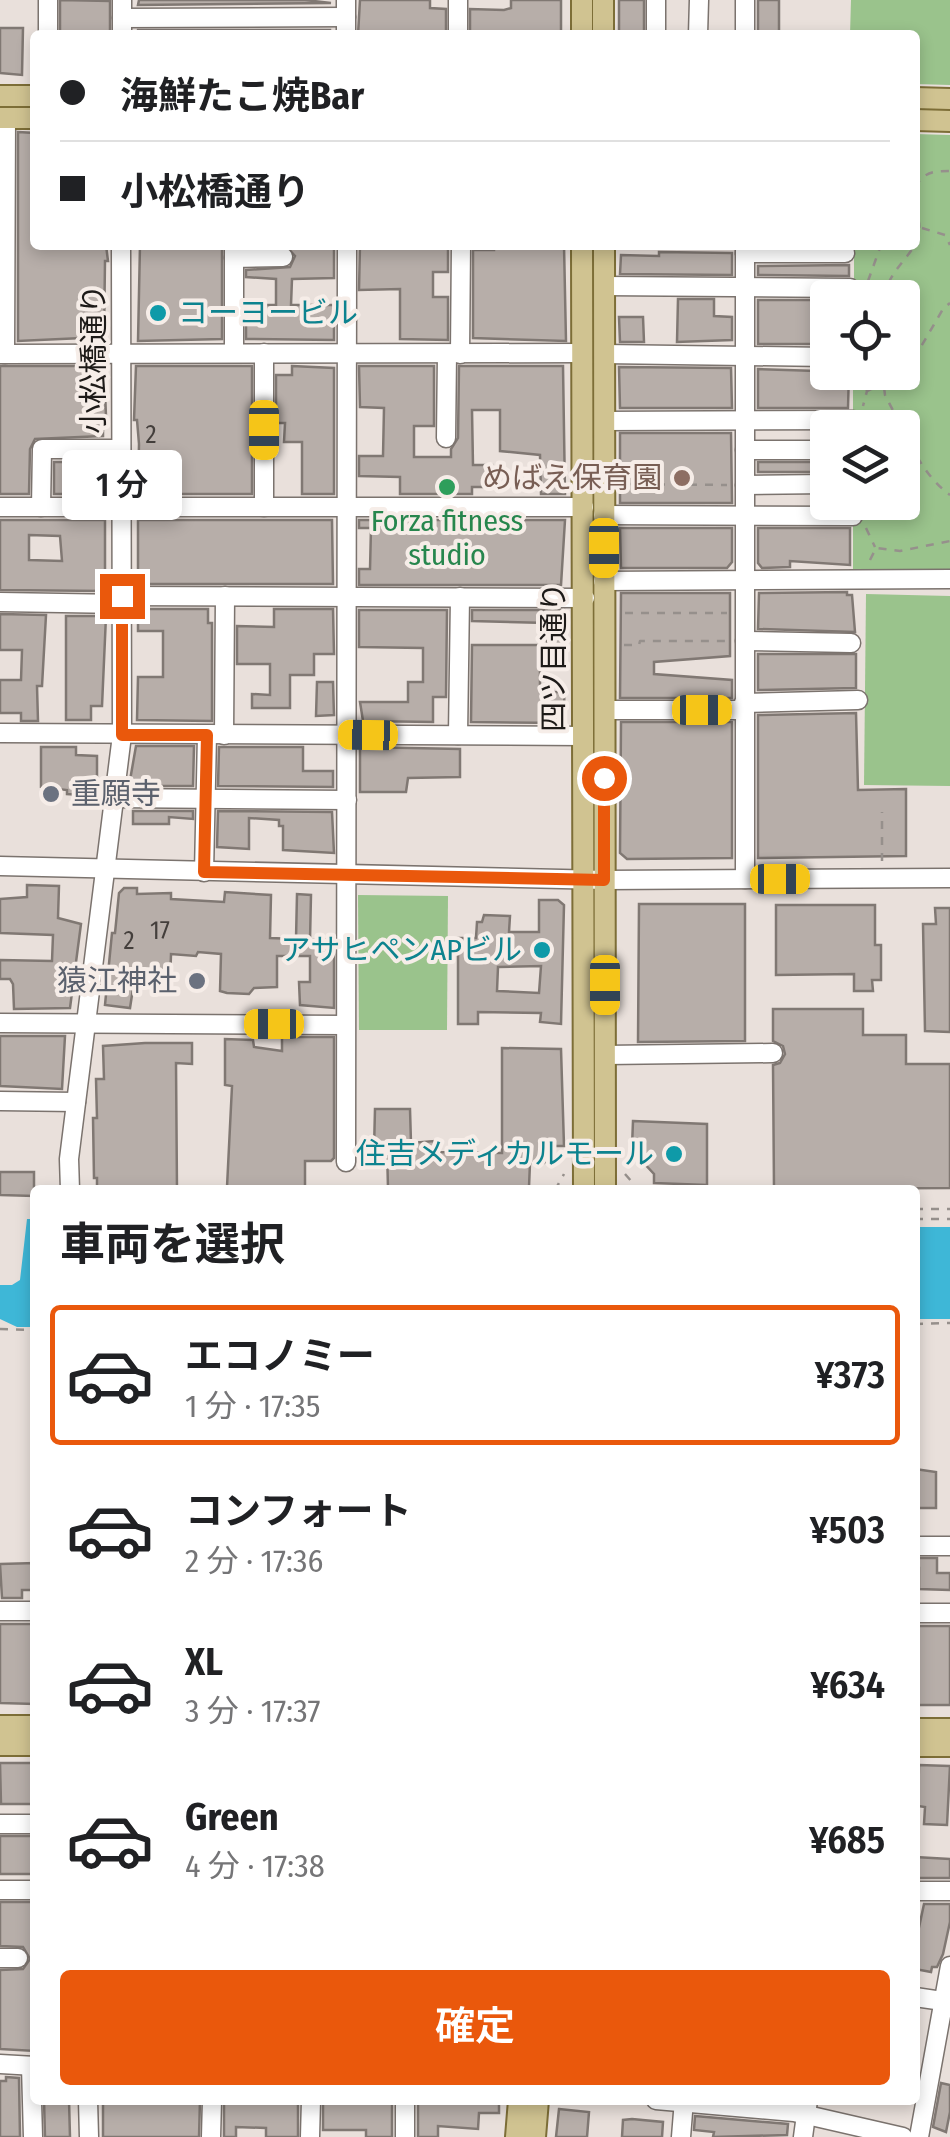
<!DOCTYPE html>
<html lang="ja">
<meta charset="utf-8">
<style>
body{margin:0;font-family:"Fira Sans Condensed","Noto Sans JP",sans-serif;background:#f2f2f2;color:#202124;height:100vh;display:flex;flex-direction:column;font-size:38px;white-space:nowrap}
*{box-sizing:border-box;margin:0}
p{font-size:32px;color:#757577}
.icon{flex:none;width:55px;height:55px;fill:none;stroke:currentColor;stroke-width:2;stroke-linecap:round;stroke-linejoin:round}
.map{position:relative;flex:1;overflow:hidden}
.panel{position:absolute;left:30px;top:1185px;width:890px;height:920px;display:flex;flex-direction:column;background:#fff;border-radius:10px;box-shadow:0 5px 15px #0003}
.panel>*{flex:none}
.guide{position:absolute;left:30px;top:30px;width:890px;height:220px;border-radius:10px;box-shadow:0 5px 15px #0003;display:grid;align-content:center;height:220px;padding:0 30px;background:#fff}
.buttons{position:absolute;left:810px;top:280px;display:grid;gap:20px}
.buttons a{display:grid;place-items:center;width:110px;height:110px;border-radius:10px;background:#fff;box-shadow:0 5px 15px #0003;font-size:50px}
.end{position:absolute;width:45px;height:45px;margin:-22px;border:12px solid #ea580c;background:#fff;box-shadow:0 0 0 5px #fff}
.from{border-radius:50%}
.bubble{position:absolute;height:70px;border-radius:10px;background:#fff;box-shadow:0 5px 15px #0003;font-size:32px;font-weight:600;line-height:70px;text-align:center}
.car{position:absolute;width:30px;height:60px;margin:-30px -15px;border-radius:12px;box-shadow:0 0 8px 2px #0007;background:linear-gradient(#f5c518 24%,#345 0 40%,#f5c518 0 76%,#345 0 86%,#f5c518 0)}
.guide b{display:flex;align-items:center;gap:35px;height:95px;font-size:38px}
.guide b+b{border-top:2px solid #e0e0e0}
.guide i{width:25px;height:25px;background:#202124}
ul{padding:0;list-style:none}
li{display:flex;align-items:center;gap:30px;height:140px;margin:0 20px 15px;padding:0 10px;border:5px solid transparent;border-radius:10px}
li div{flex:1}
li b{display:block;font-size:38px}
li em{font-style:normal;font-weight:600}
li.current{border-color:#ea580c}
li>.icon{width:90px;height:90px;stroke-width:1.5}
h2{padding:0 30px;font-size:45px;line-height:120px}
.primary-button{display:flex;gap:20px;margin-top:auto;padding:20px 30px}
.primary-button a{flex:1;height:115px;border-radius:10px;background:#ea580c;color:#fff;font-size:40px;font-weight:600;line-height:115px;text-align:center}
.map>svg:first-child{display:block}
.green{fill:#9ac38c}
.water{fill:#3eb7d7}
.building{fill:#b7aea9;stroke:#807873;stroke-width:2.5;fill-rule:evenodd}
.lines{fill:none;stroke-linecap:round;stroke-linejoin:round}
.minor-casing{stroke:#7b736e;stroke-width:21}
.major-casing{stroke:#7d6e37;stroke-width:24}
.path{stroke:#96908c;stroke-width:2.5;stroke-dasharray:8 8;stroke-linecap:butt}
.minor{stroke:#fff;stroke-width:18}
.major{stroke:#d0c391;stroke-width:20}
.route{stroke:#ea580c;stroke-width:12}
.culture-dot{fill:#0f9aa8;stroke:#f6ede8;stroke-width:4}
.education-dot{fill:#8d6e63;stroke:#f6ede8;stroke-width:4}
.leisure-dot{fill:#2e9e5b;stroke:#f6ede8;stroke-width:4}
.worship-dot{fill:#6b7280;stroke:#f6ede8;stroke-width:4}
.labels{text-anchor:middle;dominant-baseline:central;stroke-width:8;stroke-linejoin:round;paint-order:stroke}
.number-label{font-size:25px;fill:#443f3c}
.culture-label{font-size:30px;fill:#0d838f;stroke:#f6ede8;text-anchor:end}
.street-label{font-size:30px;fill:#1d1a18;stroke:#f6ede8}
.education-label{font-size:30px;fill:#785e54;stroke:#f6ede8;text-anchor:end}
.leisure-label{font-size:30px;fill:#27864d;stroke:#f6ede8}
.worship-label{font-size:30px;fill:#5b616d;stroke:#f6ede8;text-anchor:start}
</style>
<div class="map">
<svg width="950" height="2137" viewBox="0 0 950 2137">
<rect width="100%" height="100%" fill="#e9e0db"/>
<g class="green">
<path d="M851,0H950V85L915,84V35H850Z"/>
<path d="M915,134L950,135V569L853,570V503L902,502V428L853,427V373L902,372V298L854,297V245H915Z"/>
<path d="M866,594L950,596V786L864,785Z"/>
<path d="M358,895L448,896L447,1030H359Z"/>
</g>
<g class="water">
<path d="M27,1219H35V1327H17L0,1319V1285H12L20,1280Z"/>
<rect x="915" y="1227" width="35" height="92"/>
</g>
<g class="building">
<path d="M60,0L110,1V35H60Z"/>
<path d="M139,0H305L331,3L138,5Z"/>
<path d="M360,0H430V8L446,9V35H358Z"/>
<path d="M511,0H561V35H470V9L504,10L511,8Z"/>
<rect x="619" y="0" width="25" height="35"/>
<rect x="758" y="0" width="21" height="33"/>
<path d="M0,28H23L22,75L0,73Z"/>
<path d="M137,30H330V35H147Z"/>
<path d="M18,132L35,133V245H106L108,261H105L104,337L18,341Z"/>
<path d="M140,245H222V339L138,341Z"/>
<path d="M285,245H334V278L292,279L291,305H334V340L246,339V305H276V279L246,277V270L290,267L295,256Z"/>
<path d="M360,245H448V272H433V297H448V340L400,339V289L359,290Z"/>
<path d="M494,245H564L566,341L473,338V250H494Z"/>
<path d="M659,252L732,253V275L620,274L621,255L659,256Z"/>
<path d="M849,265V276L758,275V266Z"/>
<path d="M678,299H714V316L732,317V340L677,342Z"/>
<rect x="758" y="300" width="70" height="44"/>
<path d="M619,317H643L644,342H620Z"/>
<path d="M0,366H104L106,416L103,417V436L35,439L30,449L29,494H0Z"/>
<path d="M136,366H252V494H138L139,444L137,420H134Z"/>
<path d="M292,366L334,368V494H302V442H284L285,423H276V375H292Z"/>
<path d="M359,366H434V426H414V457H451V449L458,438L459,366H563L565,494H541L540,455L500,451V410H472L473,465H492V487H472V494H400V477L359,476V456H383L384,408L360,407Z"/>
<path d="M619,367L731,368L732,408H620Z"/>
<path d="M758,369L849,372L848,408H758Z"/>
<path d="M620,433H731L732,503H620Z"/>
<rect x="54" y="462" width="50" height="32"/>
<path d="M758,462H828V463H825V472H758Z"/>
<path d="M0,520H105V591L0,590ZM29,535L60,536L62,561L29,560Z"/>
<path d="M138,520H332L333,584H138Z"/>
<path d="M359,520H565L561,585H359V569H370L371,528H359Z"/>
<path d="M620,528H732V562L727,568H621Z"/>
<path d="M758,528H850V565L790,561V567L762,568L758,563Z"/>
<path d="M847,592V595H852L855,632L758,629L759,593Z"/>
<path d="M621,593H730V656L654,662V674L732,680V698H620Z"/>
<path d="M138,609H208V623H212V721L137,720L138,677H163V631H138Z"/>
<path d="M274,609H333L334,654H314V675H290V708H252V694L270,695V664H237V626L274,627Z"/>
<path d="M359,610H447L446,697H433V722L363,721L360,702H408V682H423V648L359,647Z"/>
<path d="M472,610H564V647H547V623L472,621Z"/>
<path d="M0,614L46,615L42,686H37L38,721H21V713H0V680H21L22,650H0Z"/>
<path d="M66,616H106L102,706H91V720H66Z"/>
<path d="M472,645H540V692H564L565,723L471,722Z"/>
<path d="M758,654H856V688L758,690Z"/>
<path d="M317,682H333L334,715L316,716Z"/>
<path d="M856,713L858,790L906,789V856L758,858V715Z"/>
<path d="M621,722H732V858L627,859L620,853Z"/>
<path d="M136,746H194L193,786H129Z"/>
<path d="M41,747H76V755L97,756V796L67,794V790L41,787Z"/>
<path d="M219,747H303V771H333V787L218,786Z"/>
<path d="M360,747L460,749V777L408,778L406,792H360Z"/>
<path d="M133,811H193V819L169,817V824H133Z"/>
<path d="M218,811L332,812L334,853L283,850V826H279V820L249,818V849L217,847Z"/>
<path d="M27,885L59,886L58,918L81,924L70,1008L14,1009L13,984L10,979H0V960L52,961L53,935L0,933V899L27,897Z"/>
<path d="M124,888H137V894L171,893V899L224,902L225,892L271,895L270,938L296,939L297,894L311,895L310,940H334V1008L300,1005L299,982H310V956H277V987L254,988L249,994L227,993L220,991L221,954L198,952L196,956L171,954L170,984L134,982L130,1008L105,1005L112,933H115L119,893Z"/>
<path d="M539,900H558L564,905L561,1024L540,1022L541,1013L478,1012V1024H458V938H476L477,922H482L484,915L510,916L509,932H539ZM541,966L539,993L497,991L498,967Z"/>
<path d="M639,904H745V1041L638,1042Z"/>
<path d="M776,905H875V945H881V980H872L873,991H854V974L776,975Z"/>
<path d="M935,908H950V1032L925,1031L923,924H936Z"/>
<path d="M773,1009H863V1035H906V1064H950V1188L774,1189L773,1065L780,1063L785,1054L783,1046L773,1041Z"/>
<path d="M0,1036H65L62,1089L0,1086Z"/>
<path d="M282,1037H334V1158L331,1161H305V1190L227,1187L232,1086L225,1085V1039L253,1040L254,1047L282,1051Z"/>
<path d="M145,1043H192V1064L176,1063L177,1190H97V1178H94L93,1118H97L96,1079H104L103,1046Z"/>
<path d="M502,1048L561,1049L564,1146H551V1157L544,1163H530L529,1187L388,1188L387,1149H374L375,1109H410L411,1143L434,1141V1152L502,1153Z"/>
<path d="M633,1121L707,1124V1185L654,1183V1174L641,1160V1147H632Z"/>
<path d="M0,1172H34V1196L0,1195Z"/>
<path d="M915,1469L936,1472V1508H915Z"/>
<path d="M915,1558H937V1573H950V1590L919,1589V1568H915Z"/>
<path d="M35,1563V1590H22V1598H2L0,1564Z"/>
<path d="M0,1624H35V1704L0,1703Z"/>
<rect x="915" y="1626" width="35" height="79"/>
<path d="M0,1763H35V1804H1Z"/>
<path d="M919,1765L950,1766L947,1825L924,1824L925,1807L918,1806Z"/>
<path d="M0,1836H33L34,1874H0Z"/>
<path d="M915,1857L950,1859V1878H915Z"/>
<path d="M0,1902H35V2051L0,2049V1970L23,1969L30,1959L23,1947L0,1946Z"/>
<path d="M924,1904H950V1922L943,1954L937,1967H932L931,1972L915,1969V1931L918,1932Z"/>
<path d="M6,2077L19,2078L20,2137H0V2081H6Z"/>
<path d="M941,2083L950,2085V2112L946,2132L933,2127Z"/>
<path d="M44,2100H69L70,2137H45Z"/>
<path d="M103,2100H200L199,2137H103Z"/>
<path d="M224,2100H298V2137H266V2128L236,2127V2137H224Z"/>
<path d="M323,2100H392V2137H366V2130H323Z"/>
<path d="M429,2100H499V2113H479L478,2129L438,2126V2137H418V2102Z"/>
<path d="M559,2109L589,2112L587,2137H556Z"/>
<path d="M695,2116L788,2124L787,2135L713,2137L714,2132L694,2130Z"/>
<path d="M632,2119L663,2122L662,2137H622L623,2120Z"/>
</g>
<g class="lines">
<g class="minor-casing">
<g id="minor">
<path d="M122,0V35"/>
<path d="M458,0V35"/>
<path d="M122,18L346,17"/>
<path d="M48,35V0"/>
<path d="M346,35V0"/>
<path d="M656,35V0"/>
<path d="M698,35L699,0"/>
<path d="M745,35V0"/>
<path d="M745,245V879"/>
<path d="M745,253H845"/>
<path d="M234,258L283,257"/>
<path d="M604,286L850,288"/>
<path d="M234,353V245"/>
<path d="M0,354L582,353"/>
<path d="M5,354L6,118"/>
<path d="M460,354L461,245"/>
<path d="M604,354L828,357"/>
<path d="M604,421L853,420"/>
<path d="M446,438L447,354"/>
<path d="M745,450H828"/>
<path d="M745,485L828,484"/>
<path d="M0,507H584"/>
<path d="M41,507L42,449H121"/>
<path d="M264,507V353"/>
<path d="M603,515L853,516"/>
<path d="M603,581L950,579"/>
<path d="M121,596L585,598"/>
<path d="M0,602L122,604"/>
<path d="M745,641L851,643"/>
<path d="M744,703L858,700"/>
<path d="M604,710H744"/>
<path d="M0,733L584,736"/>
<path d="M224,735L225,596"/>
<path d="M458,735L460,597"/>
<path d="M114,798L347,800"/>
<path d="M0,866L605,880L950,878"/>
<path d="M204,872L207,735"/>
<path d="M0,1023L345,1025"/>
<path d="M605,1055L773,1053"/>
<path d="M0,1101L76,1102"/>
<path d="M346,1162L347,245"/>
<path d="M70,1190L69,1159L122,735L121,245"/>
<path d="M915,1546H950"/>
<path d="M0,1611H35"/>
<path d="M915,1613H950"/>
<path d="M0,1824H35"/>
<path d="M0,1890H35"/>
<path d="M915,1891H950"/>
<path d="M0,1958H18"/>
<path d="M915,1997L950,2002"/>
<path d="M0,2064L35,2066"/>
<path d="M31,2066L33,2137"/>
<path d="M88,2100L89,2137"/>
<path d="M656,2100L794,2112L903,2137"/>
<path d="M211,2137L212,2100"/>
<path d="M310,2137L311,2100"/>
<path d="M405,2137V2100"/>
<path d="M681,2137L684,2100"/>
<path d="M803,2137L808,2100"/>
<path d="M919,2137L950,1966"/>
</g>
</g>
<g class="major-casing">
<g id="major">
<path d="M603,0V35"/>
<path d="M582,35V0"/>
<path d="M0,96H35"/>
<path d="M915,98L950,99"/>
<path d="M0,118H35"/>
<path d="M915,120L950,121"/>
<path d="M582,245L584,1190"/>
<path d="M604,245L605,1190"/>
<path d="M0,1726H35"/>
<path d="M915,1729H950"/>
<path d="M0,1745H35"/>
<path d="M915,1746H950"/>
<path d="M516,2137L519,2100"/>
<path d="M535,2137L538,2100"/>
</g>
</g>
<g class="path">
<path d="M915,187C924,172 933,171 950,171"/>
<path d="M922,228L945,235L950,245"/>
<path d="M868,281L881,245"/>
<path d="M884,298C890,259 933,250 915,209"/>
<path d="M861,372L867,391L863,406"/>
<path d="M882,372L885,395L901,426"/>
<path d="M867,391L907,373L904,364L915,357L943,309L950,303"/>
<path d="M902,429C915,454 927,478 950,495"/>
<path d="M625,484L727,485"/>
<path d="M867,510L872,502"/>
<path d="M866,528L875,547"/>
<path d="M870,560L876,548L900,551L950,541"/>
<path d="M625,613H727"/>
<path d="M624,645H639L640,641H728"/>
<path d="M882,861V812"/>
<path d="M625,1174L639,1190"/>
<path d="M555,1190L564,1174"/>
<path d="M915,1209H950"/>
<path d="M915,1219H950"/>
<path d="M915,1324L950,1323"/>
<path d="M0,1329L35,1330"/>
</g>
<use href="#minor" class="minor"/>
<use href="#major" class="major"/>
</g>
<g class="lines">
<path class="route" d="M122,596V735H207L204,872L604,880V778"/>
</g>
<g class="culture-dot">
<circle cx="158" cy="313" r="10"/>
<circle cx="542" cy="950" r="10"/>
<circle cx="674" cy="1154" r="10"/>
</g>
<circle class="education-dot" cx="682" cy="478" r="10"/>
<circle class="leisure-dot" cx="447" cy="487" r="10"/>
<g class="worship-dot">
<circle cx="51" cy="794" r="10"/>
<circle cx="197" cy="981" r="10"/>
</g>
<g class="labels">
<g class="number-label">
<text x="151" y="435">2</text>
<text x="160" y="931">17</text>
<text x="129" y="941">2</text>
</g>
<g class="culture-label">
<text x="178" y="313" text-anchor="start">コーヨービル</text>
<text x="522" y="950">アサヒペンAPビル</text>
<text x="654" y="1154">住吉メディカルモール</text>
</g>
<g class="street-label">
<text transform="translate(94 359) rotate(-90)">小松橋通り</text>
<text transform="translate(554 657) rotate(-90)">四ツ目通り</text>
</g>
<g class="education-label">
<text x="662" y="478">めばえ保育園</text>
</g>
<g class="leisure-label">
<text x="447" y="521">Forza fitness<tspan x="447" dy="34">studio</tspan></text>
</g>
<g class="worship-label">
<text x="71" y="794">重願寺</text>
<text x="177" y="981" text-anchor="end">猿江神社</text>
</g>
</g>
</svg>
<div class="buttons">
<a><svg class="icon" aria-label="locate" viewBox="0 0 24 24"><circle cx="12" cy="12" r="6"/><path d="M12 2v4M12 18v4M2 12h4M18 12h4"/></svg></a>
<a><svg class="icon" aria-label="layers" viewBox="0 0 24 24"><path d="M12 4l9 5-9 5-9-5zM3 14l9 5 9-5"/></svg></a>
</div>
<i class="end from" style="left:604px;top:778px"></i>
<i class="end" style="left:122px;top:596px"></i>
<div class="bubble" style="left:62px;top:450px;width:120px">1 分</div>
<i class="car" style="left:264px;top:430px;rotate:180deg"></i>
<i class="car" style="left:604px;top:548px;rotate:180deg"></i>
<i class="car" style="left:702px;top:710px;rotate:90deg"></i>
<i class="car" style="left:368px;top:735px;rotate:271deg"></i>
<i class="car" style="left:780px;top:879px;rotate:90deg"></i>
<i class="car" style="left:605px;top:985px;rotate:180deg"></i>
<i class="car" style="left:274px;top:1024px;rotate:270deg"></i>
<div class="guide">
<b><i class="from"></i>海鮮たこ焼Bar</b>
<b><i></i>小松橋通り</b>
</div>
<section class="panel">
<h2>車両を選択</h2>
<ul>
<li class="current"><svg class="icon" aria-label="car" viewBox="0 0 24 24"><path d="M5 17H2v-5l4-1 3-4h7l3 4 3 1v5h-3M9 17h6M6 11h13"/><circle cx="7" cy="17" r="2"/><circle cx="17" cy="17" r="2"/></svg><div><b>エコノミー</b><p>1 分 · 17:35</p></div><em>¥373</em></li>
<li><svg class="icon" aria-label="car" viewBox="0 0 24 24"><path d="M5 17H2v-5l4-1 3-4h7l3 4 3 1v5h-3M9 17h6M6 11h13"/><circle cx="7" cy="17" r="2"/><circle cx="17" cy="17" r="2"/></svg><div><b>コンフォート</b><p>2 分 · 17:36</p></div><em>¥503</em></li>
<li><svg class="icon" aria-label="car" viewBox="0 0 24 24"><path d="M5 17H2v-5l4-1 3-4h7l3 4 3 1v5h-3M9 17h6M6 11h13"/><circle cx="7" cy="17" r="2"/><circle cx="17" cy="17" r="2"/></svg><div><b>XL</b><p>3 分 · 17:37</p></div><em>¥634</em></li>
<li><svg class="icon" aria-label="car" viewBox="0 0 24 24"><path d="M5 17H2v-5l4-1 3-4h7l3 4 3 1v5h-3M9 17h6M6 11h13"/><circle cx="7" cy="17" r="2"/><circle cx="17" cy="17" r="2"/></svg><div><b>Green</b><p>4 分 · 17:38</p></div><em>¥685</em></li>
</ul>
<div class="primary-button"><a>確定</a></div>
</section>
</div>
